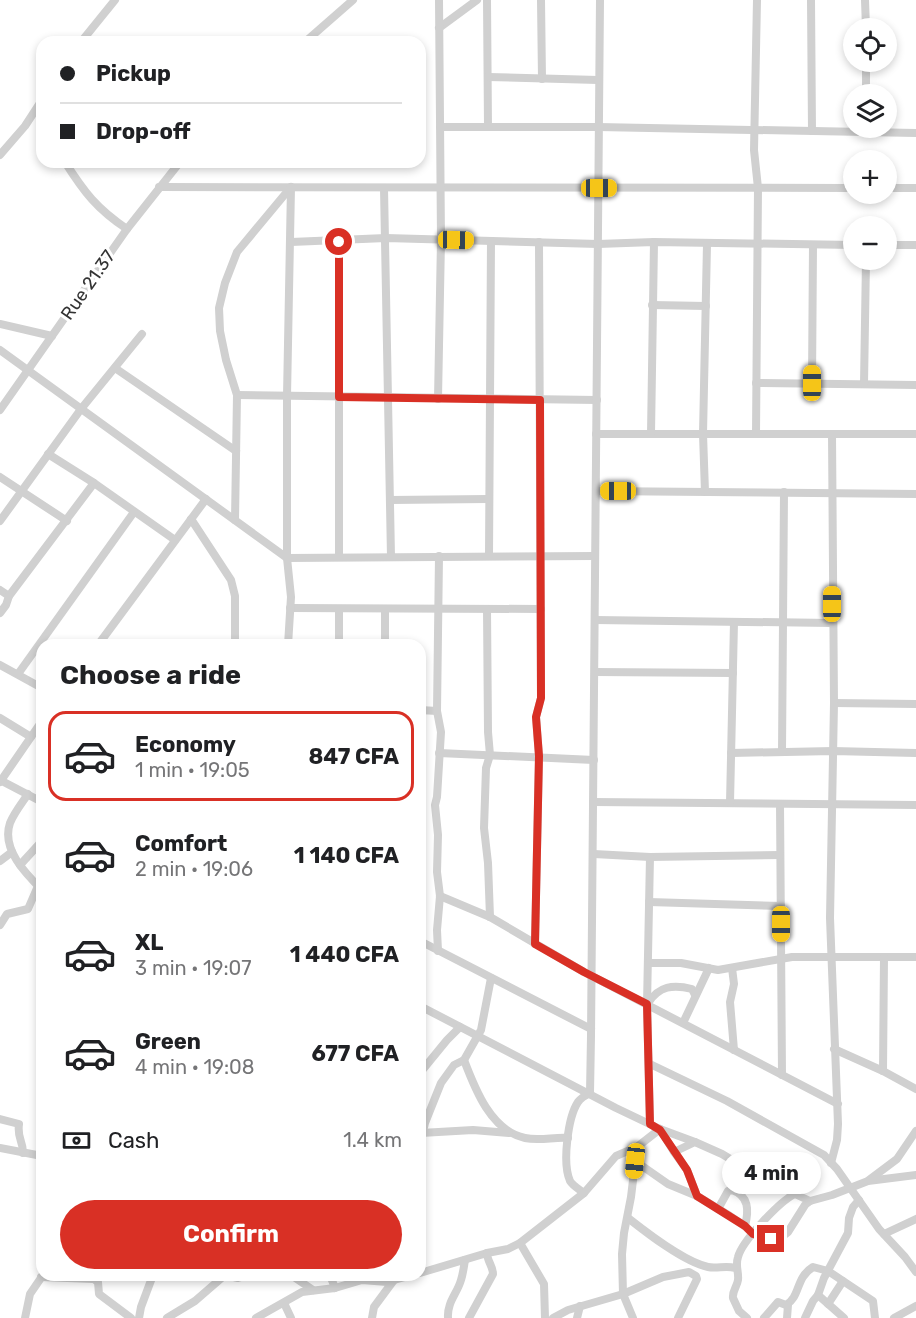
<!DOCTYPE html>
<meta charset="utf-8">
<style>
body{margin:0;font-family:Rubik,sans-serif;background:#f6f6f6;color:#202124;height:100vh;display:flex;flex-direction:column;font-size:22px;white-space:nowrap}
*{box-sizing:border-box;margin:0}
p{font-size:20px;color:#757577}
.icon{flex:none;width:33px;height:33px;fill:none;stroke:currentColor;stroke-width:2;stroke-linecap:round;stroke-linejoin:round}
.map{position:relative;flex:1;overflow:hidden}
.details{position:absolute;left:36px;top:639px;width:390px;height:642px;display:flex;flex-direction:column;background:#fff;border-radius:18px;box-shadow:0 3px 9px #0003}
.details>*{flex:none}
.banner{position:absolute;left:36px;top:36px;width:390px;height:132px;border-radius:18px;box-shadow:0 3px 9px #0003;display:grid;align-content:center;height:132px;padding:0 24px;background:#fff}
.fabs{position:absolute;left:843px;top:18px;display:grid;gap:12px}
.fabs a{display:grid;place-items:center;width:54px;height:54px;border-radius:50%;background:#fff;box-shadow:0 3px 9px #0003;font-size:30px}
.end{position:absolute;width:27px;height:27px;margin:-14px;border:8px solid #d93025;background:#fff;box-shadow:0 0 0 3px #fff}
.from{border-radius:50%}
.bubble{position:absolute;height:42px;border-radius:21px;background:#fff;box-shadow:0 3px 9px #0003;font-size:20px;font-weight:700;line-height:42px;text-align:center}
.car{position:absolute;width:18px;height:36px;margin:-18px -9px;border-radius:8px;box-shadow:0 0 4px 2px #0007;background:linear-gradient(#f5c518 24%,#345 0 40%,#f5c518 0 76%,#345 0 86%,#f5c518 0)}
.banner b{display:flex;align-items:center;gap:21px;height:57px;font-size:22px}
.banner b+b{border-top:2px solid #e0e0e0}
.banner i{width:15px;height:15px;background:#202124}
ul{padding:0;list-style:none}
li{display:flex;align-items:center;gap:18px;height:90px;margin:0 12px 9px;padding:0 12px;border:3px solid transparent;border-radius:18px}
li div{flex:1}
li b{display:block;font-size:22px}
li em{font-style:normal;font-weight:700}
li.selected{border-color:#d93025}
li>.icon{width:54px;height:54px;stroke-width:1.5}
h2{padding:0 24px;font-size:27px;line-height:72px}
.pay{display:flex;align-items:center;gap:15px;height:66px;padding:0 24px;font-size:22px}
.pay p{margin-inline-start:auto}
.action{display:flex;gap:12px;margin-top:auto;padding:12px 24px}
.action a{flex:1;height:69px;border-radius:36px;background:#d93025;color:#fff;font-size:24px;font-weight:700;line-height:69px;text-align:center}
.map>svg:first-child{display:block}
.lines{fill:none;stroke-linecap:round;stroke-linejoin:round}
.street{stroke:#d0d0d0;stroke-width:8}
.route{stroke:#d93025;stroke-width:8}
.labels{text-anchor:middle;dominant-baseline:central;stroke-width:6;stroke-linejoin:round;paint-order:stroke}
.street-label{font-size:18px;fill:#333;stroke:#fff}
</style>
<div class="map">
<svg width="916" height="1318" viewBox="0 0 916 1318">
<rect width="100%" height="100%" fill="#fff"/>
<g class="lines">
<g class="street">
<path d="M487,0L488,127"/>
<path d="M541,0L542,79"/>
<path d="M811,0L812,131"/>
<path d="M865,0L866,28"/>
<path d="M439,28L477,0"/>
<path d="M81,42L115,0"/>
<path d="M305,42L353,0"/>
<path d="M488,77L598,80"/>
<path d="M866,94V62"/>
<path d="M440,127H598L916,133"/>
<path d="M0,155L25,126L42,100"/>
<path d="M65,162C84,192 97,209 127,229"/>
<path d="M159,187L854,188"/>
<path d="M384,188L391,557"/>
<path d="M886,188H916"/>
<path d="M291,242L386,238L598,244L654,242L854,245"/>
<path d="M339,242V557"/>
<path d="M886,245H916"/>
<path d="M652,305L706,306"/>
<path d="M0,324L52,336"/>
<path d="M0,350L287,558L595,556"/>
<path d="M115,368L236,451"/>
<path d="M756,383L916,385"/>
<path d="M812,383L813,245"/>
<path d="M864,384L866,260"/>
<path d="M237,395L597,400"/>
<path d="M438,399L441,240L439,0"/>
<path d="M0,410L127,229L180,162"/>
<path d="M596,434H916"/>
<path d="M651,434L654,242"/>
<path d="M756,434L758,188L754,150L757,0"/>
<path d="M48,454L94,483L175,540"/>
<path d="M0,477L67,521"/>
<path d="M596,491L916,494"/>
<path d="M705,492L703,434L707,244"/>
<path d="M390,500L488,499"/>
<path d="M191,519L231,580L235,596V645"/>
<path d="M235,520L237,395L226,360L220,331L219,308L225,283L237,252L291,187"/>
<path d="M0,521L81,409L142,334"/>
<path d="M489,556L491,241"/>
<path d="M0,590L9,596"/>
<path d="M290,608L541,609"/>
<path d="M385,609V645"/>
<path d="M487,609L488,732L490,755L486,768L484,828L488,863L490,917"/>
<path d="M0,613L6,605L9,596L94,483"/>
<path d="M595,620L832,623"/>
<path d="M98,645L206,499"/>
<path d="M288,645L291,597L287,558V396L291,187"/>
<path d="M339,645V609"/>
<path d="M0,665L42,688"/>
<path d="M595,672L733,673"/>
<path d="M18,674L134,512"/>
<path d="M834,703L916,704"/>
<path d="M420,710L437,711"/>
<path d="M0,718L31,737"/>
<path d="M782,752L784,492"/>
<path d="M439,753L594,760"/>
<path d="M731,753L833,751L916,753"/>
<path d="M0,780L42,802"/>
<path d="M0,782L42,721"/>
<path d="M28,794C22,803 14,813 10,823C1,849 26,874 42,890"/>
<path d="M593,802L916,805"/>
<path d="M730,803L734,622"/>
<path d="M780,804L782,1075"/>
<path d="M594,854L650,857L780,855"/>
<path d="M650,857L647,1004L650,1124"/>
<path d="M0,861L12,852"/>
<path d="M20,865L42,841"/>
<path d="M440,896L490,917L584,972L838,1104"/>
<path d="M649,902L781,906"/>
<path d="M0,925L7,914L28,909L38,886"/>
<path d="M420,941L591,1029"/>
<path d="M535,944L539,756L536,717L541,698L539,242"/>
<path d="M438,951L437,930L440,896L437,872L438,835L435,805L437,797L441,732L437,711L439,556"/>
<path d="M648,963H681L718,970L792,957H916"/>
<path d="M732,968L734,984L730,1002L734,1050"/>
<path d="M648,1003C659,986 673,984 692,989L695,995"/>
<path d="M420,1006L616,1108L660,1129L695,1142"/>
<path d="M683,1023L709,968"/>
<path d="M834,1049L883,1071L916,1089"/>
<path d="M464,1060C475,1089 491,1131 525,1138C539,1141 554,1137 568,1138"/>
<path d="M650,1064L727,1101L824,1155L837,1169L879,1229L905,1257L916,1272"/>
<path d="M883,1071L884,957"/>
<path d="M420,1073L447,1040L460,1027"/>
<path d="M0,1119L19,1124C17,1139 23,1140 23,1153"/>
<path d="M660,1129L674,1152L695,1142L722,1154L760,1177L795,1194"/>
<path d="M423,1132L425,1123L441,1083L454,1065L464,1060L481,1030L491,978"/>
<path d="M421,1133L473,1130L509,1133"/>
<path d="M0,1148L42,1156"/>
<path d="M674,1152L687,1170L697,1196"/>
<path d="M41,1156L42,1144"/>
<path d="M635,1161L668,1184L697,1196L730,1216L745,1226L753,1234L771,1239H779L788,1232L805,1205L810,1201L832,1195L868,1181L916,1175"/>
<path d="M831,1163L837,1140L838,1124L830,918L834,703L832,434"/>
<path d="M869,1180L897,1159L916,1131"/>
<path d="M584,1193C579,1189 573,1186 570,1181C562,1163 568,1117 578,1102C581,1098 586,1095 590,1093L591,1036L600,0"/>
<path d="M718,1209L728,1191L732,1190C749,1196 749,1210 745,1226"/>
<path d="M628,1218C647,1233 684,1262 708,1267C717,1269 726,1265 735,1268"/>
<path d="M884,1234L916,1219"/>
<path d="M520,1243L544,1284L545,1318"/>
<path d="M420,1273L487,1253L508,1249L520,1243L584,1193L616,1156L637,1147L660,1129"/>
<path d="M291,1275L313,1290"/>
<path d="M330,1275L335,1288"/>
<path d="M41,1277L94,1279L98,1282L99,1294L131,1318"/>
<path d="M818,1295L844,1318"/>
<path d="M284,1303L291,1318"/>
<path d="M828,1304L843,1281"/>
<path d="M25,1318L30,1294L43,1275"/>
<path d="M139,1318L141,1307L153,1275"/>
<path d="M167,1318L195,1301L225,1275L238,1278L248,1275"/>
<path d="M256,1318L302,1292L335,1288L362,1280L387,1282L412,1275"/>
<path d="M372,1318L374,1307L394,1280"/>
<path d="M448,1318C447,1302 457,1294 461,1280C463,1274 464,1266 465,1260"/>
<path d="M469,1318L493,1274C493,1266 487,1261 487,1253"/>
<path d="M553,1318L568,1310L623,1294L663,1277L689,1272L696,1276L697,1279L678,1318"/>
<path d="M577,1318L580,1306"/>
<path d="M633,1318L623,1294L622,1254L624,1233L631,1197L637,1147"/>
<path d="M747,1318L739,1311L733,1298C732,1291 737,1287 738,1280C739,1272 735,1266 738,1257C742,1241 780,1201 795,1194L810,1201"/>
<path d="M764,1318L778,1302L786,1305C801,1296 795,1278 813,1267L828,1271L873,1301L875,1318"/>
<path d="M787,1318L788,1305"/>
<path d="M805,1318L813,1301L818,1295L824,1278L848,1233L849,1218L853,1207L859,1200"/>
<path d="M894,1318L916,1306"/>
</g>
</g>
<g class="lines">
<path class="route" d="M339,242V397L540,400L541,698L536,717L539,756L535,944L584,972L647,1004L650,1124L660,1130L687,1170L697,1196L745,1226L753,1234L771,1239"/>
</g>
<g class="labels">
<g class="street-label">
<text transform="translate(88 285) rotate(-55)">Rue 21.37</text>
</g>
</g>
</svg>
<div class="fabs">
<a><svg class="icon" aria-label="locate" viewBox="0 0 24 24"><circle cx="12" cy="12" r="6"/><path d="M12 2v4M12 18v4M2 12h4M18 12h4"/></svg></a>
<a><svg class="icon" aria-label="layers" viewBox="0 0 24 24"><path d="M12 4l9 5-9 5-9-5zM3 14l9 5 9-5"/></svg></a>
<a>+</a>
<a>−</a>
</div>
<i class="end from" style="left:339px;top:242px"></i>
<i class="end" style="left:771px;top:1239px"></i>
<div class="bubble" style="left:722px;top:1152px;width:99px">4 min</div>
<i class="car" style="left:599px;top:188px;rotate:90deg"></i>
<i class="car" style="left:456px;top:240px;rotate:91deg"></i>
<i class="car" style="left:812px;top:383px;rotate:0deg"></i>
<i class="car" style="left:618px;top:491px;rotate:270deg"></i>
<i class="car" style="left:832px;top:604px;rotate:0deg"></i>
<i class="car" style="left:781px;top:924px;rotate:180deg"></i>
<i class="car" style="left:635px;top:1161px;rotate:186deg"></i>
<div class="banner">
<b><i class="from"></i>Pickup</b>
<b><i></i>Drop-off</b>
</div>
<section class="details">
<h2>Choose a ride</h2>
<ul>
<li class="selected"><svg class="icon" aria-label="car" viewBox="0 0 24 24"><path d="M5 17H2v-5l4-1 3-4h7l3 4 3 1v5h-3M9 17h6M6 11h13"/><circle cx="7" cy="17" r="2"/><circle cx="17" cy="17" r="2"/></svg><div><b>Economy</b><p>1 min · 19:05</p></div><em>847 CFA</em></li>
<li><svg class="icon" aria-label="car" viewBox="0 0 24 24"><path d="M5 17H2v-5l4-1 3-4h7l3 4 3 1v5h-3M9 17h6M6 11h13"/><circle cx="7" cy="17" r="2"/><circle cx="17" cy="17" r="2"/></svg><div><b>Comfort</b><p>2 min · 19:06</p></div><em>1 140 CFA</em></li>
<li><svg class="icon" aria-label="car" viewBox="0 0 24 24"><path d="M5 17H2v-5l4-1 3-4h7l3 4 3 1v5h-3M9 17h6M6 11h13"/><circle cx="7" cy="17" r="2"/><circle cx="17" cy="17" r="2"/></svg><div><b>XL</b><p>3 min · 19:07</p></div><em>1 440 CFA</em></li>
<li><svg class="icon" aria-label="car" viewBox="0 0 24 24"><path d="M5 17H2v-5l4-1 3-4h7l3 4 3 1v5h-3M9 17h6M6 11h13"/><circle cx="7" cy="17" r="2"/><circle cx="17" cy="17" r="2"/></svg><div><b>Green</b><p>4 min · 19:08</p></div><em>677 CFA</em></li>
</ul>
<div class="pay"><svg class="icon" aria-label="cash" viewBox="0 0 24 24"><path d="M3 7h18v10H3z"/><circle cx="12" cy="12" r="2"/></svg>Cash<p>1.4 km</p></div>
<div class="action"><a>Confirm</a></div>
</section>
</div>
